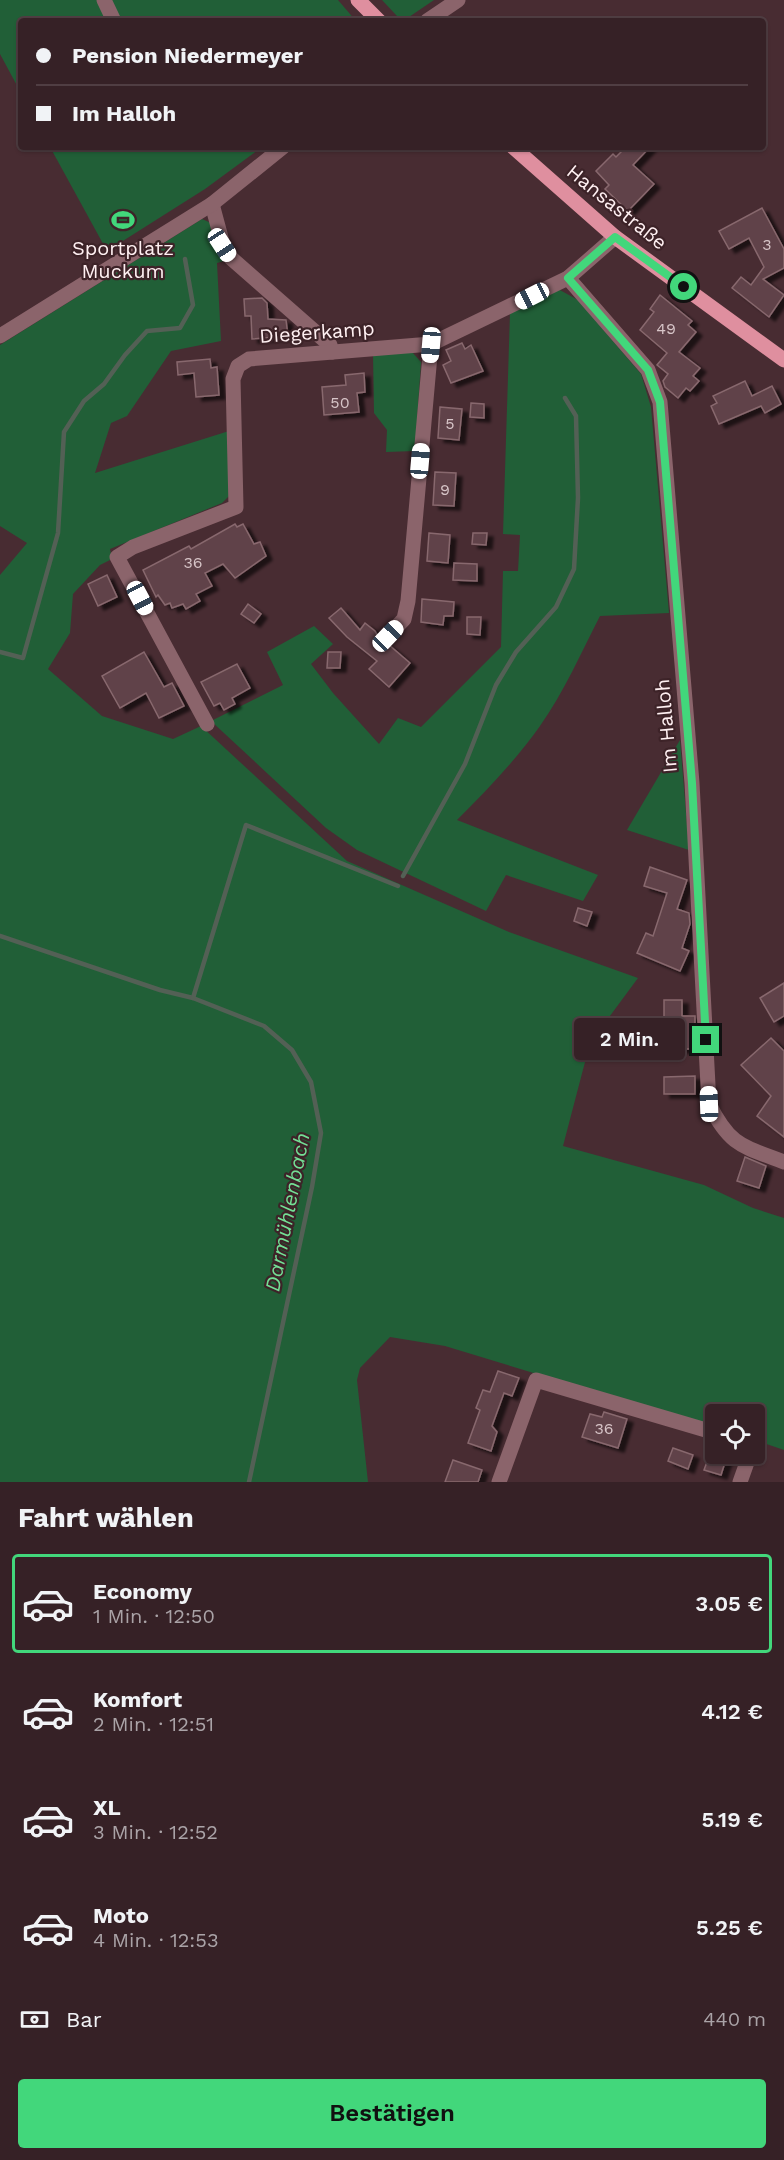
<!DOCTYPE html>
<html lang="de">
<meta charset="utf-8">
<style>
body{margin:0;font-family:"Work Sans",sans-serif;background:#3d292e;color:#f1f3f6;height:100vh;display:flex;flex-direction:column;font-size:22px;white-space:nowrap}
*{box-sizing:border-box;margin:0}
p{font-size:20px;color:#aaa3a7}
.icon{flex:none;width:33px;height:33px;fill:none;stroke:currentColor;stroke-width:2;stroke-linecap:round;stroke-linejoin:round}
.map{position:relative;height:1482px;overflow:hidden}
.side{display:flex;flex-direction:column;background:#362126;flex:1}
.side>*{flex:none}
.top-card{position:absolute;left:18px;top:18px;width:748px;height:132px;border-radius:6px;box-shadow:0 2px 4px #0004,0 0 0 2px #503e43;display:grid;align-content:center;height:132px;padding:0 18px;background:#362126}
.buttons{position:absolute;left:705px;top:1404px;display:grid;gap:12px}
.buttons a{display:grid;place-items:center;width:60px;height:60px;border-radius:6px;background:#362126;box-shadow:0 2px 4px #0004,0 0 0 2px #503e43;font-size:30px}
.end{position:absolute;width:27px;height:27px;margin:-14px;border:8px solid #42d77b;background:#111;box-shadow:0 0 0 3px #111}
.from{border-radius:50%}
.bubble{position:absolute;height:42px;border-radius:6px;background:#362126;box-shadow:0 2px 4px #0004,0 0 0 2px #503e43;font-size:20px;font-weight:600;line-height:42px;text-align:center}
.car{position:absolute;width:18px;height:36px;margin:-18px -9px;border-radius:8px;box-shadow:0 0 4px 2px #0007;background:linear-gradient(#fff 24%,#345 0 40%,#fff 0 76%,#345 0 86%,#fff 0)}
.top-card b{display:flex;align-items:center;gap:21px;height:57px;font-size:22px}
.top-card b+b{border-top:2px solid #503e43}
.top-card i{width:15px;height:15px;background:#f1f3f6}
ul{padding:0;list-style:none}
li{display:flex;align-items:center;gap:18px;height:99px;margin:0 12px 9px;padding:0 6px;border:3px solid transparent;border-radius:6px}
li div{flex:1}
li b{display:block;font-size:22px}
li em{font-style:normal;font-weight:600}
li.current{border-color:#42d77b}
li>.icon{width:54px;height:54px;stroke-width:1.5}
h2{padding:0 18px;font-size:27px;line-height:72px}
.pay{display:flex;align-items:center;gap:15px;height:66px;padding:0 18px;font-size:22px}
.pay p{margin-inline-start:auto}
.action{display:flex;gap:12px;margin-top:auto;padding:12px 18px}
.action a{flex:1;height:69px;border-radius:6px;background:#42d77b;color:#111;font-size:24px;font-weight:600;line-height:69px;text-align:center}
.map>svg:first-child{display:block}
.green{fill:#215f37}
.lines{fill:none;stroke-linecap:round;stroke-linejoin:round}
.stream{stroke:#536055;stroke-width:4.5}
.building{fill:#604348;stroke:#88686e;stroke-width:1.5;filter:url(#shadow)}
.minor{stroke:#8b646b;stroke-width:15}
.major{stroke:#df8f9f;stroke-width:15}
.route{stroke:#42d77b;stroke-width:8}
.labels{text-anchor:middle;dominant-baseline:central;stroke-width:4.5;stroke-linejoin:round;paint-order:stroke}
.number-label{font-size:16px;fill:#d7c5c8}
.street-label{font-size:20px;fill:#fff0f2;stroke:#3d2328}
.poi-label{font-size:20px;fill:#fff0f2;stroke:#3d2328}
.water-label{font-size:21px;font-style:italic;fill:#73df95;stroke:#3d2328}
</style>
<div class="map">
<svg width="784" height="1482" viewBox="0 0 784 1482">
<defs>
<filter id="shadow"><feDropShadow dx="6" dy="4" stdDeviation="1.5" flood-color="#0009"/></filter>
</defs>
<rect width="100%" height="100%" fill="#482c32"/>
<g class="green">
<path d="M0,0H338L356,21H21V93L0,54Z"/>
<path d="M382,0H434L409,17L397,16Z"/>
<path d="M50,147H262L205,189L107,251Z"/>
<path d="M202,219L211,223L227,260L217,263L221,341L171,351L127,416L111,423L95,473L229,431L230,495L222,503L110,549L112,559L100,565L73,594L70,633L48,669L102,716L173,739L201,726L347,861L509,932L638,978L590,1043L563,1146L704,1185L753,1208L784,1218V1450L755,1440L754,1414H716L715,1428L445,1346L390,1337L360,1368L357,1380L368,1482H0V575L27,543L0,526V345Z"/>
<path d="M558,289L578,300L641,374L651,407L669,613L600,616C581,653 564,692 540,726C516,760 486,791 457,820L598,875L583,901L506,875L486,911L357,850L326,828L211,721L283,685L267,652L314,626L333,644L311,664L333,693L379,744L398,718L421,727L501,647L503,571H518L520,535L503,534L510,313Z"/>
<path d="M412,352L421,362L415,451L386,452L387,430L374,413L373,354Z"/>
<path d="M680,740L689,850L627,830Z"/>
</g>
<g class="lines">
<g class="stream">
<path d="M0,652L23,658L58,533L64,432L84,401L104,384L125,355L147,331L180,328L193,305L185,259"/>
<path d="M403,876L465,764L496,685L516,652L556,607L574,569L578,498L576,416L565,398"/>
<path d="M0,936L160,990L193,998L264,1026L292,1050L311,1082L321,1133L312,1187L249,1482"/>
<path d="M193,998L246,825L398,886"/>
</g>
</g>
<g class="building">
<path d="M626,147H650L633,165L654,184L628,211L605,189L609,185L596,171L613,154L616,157Z"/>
<path d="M762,208L784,249V268L763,279L784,295L769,317L732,288L741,277L751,285L764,267L749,238L729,249L719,231Z"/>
<path d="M660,295L692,321L688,325L696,332L679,352L700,368L693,376L699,381L690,391L686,388L678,398L665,387L663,381L668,374L657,365L667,353L640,330L654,312L650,309Z"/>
<path d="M262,298L267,303L268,319L286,320L288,336L252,339L251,316H245L244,299Z"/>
<path d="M462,343L465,349L471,345L483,371L451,383L443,365L451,361L446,350Z"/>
<path d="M210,359L211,368L217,367L219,395L196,397L194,373L178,375L177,362Z"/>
<path d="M364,373L365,392L357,393L359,412L324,415L322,387L346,385L345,375Z"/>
<path d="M745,381L752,396L772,386L781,404L765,413L761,406L719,424L711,406L717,403L713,396Z"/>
<path d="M471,403L484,404V418L470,417Z"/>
<path d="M440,407L462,409L459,440L438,438Z"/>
<path d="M435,472L456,473L454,506L433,505Z"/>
<path d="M235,524L237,527L243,524L254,544L260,542L266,556L235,578L223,564L205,573L212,586L196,594L200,601L186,609L183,604L172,608L170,603L165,605L158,595L156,597L143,570L189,546L191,549Z"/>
<path d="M429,533L450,535L448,563L427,561Z"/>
<path d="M473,533H487L486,545L472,544Z"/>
<path d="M454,563L477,564V581L453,580Z"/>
<path d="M107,575L117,597L98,606L88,584Z"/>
<path d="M422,599L454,602L453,616H444L443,625L421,622Z"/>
<path d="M248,604L261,614L254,623L241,614Z"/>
<path d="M341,608L360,630L365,623L375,631L382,643L389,645L410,663L389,687L369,669L377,661L347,637L329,618Z"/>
<path d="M467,617H481L480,635L467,634Z"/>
<path d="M144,652L164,687L172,683L184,706L159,718L146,693L120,708L102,676Z"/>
<path d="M328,652H341L340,668H327Z"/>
<path d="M237,664L250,688L232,698L235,704L224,710L220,703L214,706L201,682Z"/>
<path d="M650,867L687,880L677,909L689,913L690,924L682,948L689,951L680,971L637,953L646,933L653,936L667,893L644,886Z"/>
<path d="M578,908L592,912L587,926L574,921Z"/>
<path d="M784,983V1016L774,1022L760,998Z"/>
<path d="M664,1000H682V1016H695V1049H664Z"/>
<path d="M771,1038L784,1051V1137L757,1116L771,1096L741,1065Z"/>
<path d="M695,1076V1094H664V1077Z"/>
<path d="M745,1157L766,1166L759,1188L737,1181Z"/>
<path d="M498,1371L519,1378L512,1396L504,1393L492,1426L497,1432L491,1451L468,1443L480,1410L476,1408L483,1390L490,1392Z"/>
<path d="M604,1412L627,1419L618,1448L582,1437L590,1414L602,1417Z"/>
<path d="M673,1448L693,1455L688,1469L668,1461Z"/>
<path d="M711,1451L727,1456L721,1475L704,1470Z"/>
<path d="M453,1460L482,1470L478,1482H445Z"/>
</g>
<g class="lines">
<g class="minor">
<path d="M104,0L114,21"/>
<path d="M427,21L458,0"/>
<path d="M212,204L223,245L231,258L330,345L332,352"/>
<path d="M568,278L648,370L660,402L692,783L709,1104C730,1146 742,1146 784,1162"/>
<path d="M0,336L212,204L283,147"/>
<path d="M388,636L404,619L408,601L431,344"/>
<path d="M207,724L117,557L133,547L236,507L233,379L238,366L249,359L431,344L568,278L615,237"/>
<path d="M499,1482L536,1380L716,1433"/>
<path d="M740,1482L750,1454"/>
</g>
<g class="major">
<path d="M358,0L379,21"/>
<path d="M513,147L615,237L784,360"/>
</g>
</g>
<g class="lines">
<path class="route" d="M684,287L615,237L568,278L648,370L660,402L692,783L706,1040"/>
</g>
<defs>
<g id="stadium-bare" transform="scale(1.8)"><path d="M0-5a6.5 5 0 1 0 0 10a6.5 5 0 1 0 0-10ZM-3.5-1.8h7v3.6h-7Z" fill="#42d77b" stroke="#3d2328" stroke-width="2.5" paint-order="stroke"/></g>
</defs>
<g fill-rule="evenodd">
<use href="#stadium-bare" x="123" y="220"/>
</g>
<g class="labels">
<g class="number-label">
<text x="767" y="244">3</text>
<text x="666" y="328">49</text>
<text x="340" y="402">50</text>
<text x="450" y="423">5</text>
<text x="445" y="489">9</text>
<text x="193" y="562">36</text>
<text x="604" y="1428">36</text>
</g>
<g class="street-label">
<text transform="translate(617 207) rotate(39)">Hansastraße</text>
<text transform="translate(317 332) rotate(-4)">Diegerkamp</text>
<text transform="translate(666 726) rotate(-95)">Im Halloh</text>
</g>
<g class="poi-label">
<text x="123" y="248">Sportplatz<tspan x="123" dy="23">Muckum</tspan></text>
</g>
<g class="water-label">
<text transform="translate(287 1212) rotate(-79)">Darmühlenbach</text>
</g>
</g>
</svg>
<div class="buttons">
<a><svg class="icon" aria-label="locate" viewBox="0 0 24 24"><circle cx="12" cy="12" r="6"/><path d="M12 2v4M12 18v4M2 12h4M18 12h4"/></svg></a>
</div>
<i class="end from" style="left:684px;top:287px"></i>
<i class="end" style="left:706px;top:1040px"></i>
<div class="bubble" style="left:574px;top:1018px;width:111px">2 Min.</div>
<i class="car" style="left:222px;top:245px;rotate:147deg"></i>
<i class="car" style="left:532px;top:296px;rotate:243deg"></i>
<i class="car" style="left:431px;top:345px;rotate:185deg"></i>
<i class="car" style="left:420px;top:461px;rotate:5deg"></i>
<i class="car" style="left:140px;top:598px;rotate:152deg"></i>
<i class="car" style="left:388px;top:636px;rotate:44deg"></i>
<i class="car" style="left:709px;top:1104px;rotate:358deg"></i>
<div class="top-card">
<b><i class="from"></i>Pension Niedermeyer</b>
<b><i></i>Im Halloh</b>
</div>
</div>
<section class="side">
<h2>Fahrt wählen</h2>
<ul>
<li class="current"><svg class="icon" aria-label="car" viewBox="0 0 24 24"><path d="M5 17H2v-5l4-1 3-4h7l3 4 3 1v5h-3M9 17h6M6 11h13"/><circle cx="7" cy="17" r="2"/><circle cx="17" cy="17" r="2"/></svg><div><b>Economy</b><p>1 Min. · 12:50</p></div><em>3.05 €</em></li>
<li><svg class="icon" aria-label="car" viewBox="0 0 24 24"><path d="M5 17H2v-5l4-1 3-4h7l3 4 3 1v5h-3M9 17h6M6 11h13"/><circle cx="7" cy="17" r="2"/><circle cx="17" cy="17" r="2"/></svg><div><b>Komfort</b><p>2 Min. · 12:51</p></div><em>4.12 €</em></li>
<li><svg class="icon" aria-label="car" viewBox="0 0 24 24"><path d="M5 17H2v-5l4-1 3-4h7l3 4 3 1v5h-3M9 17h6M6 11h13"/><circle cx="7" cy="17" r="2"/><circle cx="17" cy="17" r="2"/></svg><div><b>XL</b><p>3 Min. · 12:52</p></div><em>5.19 €</em></li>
<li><svg class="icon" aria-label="car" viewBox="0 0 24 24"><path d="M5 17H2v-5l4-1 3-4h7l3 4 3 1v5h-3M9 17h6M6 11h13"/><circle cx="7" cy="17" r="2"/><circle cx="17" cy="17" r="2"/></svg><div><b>Moto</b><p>4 Min. · 12:53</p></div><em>5.25 €</em></li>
</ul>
<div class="pay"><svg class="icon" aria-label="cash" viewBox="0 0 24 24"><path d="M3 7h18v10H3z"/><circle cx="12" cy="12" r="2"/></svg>Bar<p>440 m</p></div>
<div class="action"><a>Bestätigen</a></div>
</section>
